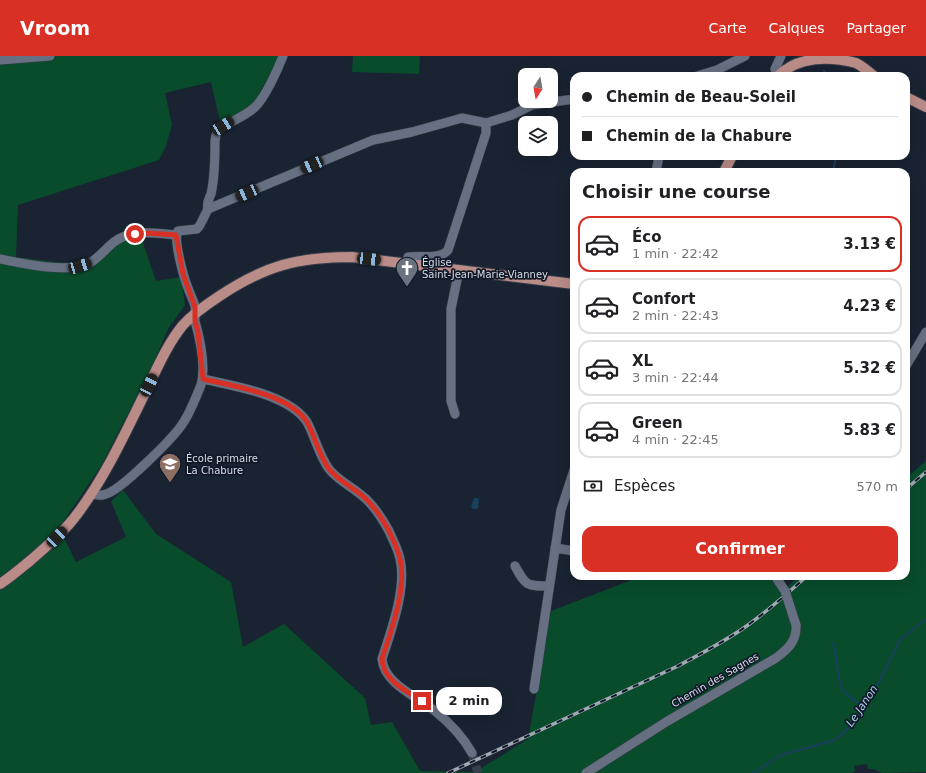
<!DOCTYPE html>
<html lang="fr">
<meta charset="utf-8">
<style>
body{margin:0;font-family:"DejaVu Sans",sans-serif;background:#f6f6f6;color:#202124;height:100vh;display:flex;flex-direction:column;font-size:15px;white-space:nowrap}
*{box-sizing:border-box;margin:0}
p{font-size:13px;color:#757577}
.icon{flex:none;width:22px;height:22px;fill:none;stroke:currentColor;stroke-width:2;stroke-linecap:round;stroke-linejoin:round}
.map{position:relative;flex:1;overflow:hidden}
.details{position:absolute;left:570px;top:112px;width:340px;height:412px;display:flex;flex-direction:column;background:#fff;border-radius:12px;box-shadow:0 4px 16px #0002}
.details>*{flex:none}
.top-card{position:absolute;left:570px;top:16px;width:340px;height:88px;border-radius:12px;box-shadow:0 4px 16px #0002;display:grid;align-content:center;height:88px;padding:0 12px;background:#fff}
.needle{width:26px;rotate:191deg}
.controls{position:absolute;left:518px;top:12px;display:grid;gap:8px}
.controls a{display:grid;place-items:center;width:40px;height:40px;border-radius:8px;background:#fff;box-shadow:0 4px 16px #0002;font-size:20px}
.end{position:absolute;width:18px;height:18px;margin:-9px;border:5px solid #d93025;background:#fff;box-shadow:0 0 0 2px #fff}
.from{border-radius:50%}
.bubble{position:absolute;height:28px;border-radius:12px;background:#fff;box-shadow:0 4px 16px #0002;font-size:13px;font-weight:600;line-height:28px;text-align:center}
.car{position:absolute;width:12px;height:24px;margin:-12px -6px;border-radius:5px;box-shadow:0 0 3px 1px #0007;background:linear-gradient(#222 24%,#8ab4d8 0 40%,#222 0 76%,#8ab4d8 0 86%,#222 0)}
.top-card b{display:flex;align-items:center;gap:14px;height:38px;font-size:15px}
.top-card b+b{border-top:1px solid #e0e0e0}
.top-card i{width:10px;height:10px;background:#202124}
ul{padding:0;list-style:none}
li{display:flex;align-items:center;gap:12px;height:56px;margin:0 8px 6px;padding:0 4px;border:2px solid #e0e0e0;border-radius:12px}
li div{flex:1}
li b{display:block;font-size:15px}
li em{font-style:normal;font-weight:600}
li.selected{border-color:#d93025}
li>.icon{width:36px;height:36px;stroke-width:1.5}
h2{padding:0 12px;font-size:18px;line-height:48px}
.pay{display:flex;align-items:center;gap:10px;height:44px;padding:0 12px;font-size:15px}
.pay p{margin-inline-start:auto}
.action{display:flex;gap:8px;margin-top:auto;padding:8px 12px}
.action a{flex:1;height:46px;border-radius:12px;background:#d93025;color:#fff;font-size:16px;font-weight:600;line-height:46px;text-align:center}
header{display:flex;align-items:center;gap:24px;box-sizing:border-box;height:56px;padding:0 20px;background:#d93025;color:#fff}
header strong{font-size:19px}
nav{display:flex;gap:22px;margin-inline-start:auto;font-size:14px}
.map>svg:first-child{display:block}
.green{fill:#084c2c}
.water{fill:#183f5d}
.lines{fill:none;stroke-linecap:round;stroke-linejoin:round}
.stream{stroke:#183f5d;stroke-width:2}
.minor-tunnel{stroke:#363f4d;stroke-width:9;stroke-dasharray:9 4.5;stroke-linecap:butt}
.minor-casing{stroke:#373e4a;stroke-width:10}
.major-casing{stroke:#373e4a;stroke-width:12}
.minor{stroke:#667082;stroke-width:9}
.major{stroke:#b98c87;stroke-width:10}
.rail-casing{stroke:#a2a9b4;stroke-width:3.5}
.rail{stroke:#111928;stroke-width:2;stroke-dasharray:6;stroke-linecap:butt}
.minor-bridge-casing{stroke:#373e4a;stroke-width:10;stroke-linecap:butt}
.minor-bridge{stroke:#667082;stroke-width:9}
.route{stroke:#d93025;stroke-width:5}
.labels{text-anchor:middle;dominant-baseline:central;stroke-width:3.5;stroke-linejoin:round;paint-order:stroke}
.poi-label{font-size:10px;fill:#d7dde7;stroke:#111928;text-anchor:start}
.street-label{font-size:10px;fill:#d7dde7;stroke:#111928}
.water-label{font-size:11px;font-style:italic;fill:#aed2f0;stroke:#111928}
</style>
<header>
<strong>Vroom</strong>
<nav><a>Carte</a><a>Calques</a><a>Partager</a></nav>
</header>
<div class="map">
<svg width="926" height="717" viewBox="0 0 926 717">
<rect width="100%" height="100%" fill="#1a2332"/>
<g class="green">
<path d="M0,0H279L253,50L221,69L211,26L165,37L172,69L166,90L159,104L18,149L16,201L72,208L92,202L119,187L141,181L156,225L181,221L185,249L168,273L153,308L101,410L59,472L76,506L126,481L111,445L123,434L156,478L231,526L243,591L284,568L365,642L371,669L392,666L420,715L475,716L528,683L551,555L642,520H769L781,537L799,520H906V422L926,405V716L882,717L874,713H868L867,708L854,710L855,715L851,717H0Z"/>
<path d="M353,0H420L419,18L352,16Z"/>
</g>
<path class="water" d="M474,442H477L479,443L478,452L476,453H473L471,451Z"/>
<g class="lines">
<g class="stream">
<path d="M824,15L826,20"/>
<path d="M833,116L835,106V100"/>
<path d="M833,587C837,600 837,621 842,632C846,641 857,643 862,652"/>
<path d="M753,717L781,699L835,684L852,669L877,630L900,584L926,563"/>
</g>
<path class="minor-tunnel" d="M472,697L478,717"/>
<g class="minor-casing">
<g id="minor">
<path d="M0,4L50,0"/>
<path d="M779,19L775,13L781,0"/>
<path d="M697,20L717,14L745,0"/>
<path d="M656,116L659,100"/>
<path d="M208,153C206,147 209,143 211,138C215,121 215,103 215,85L216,79L218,74C229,66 246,60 255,51C265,42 278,13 283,0"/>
<path d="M0,203C23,208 66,217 88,208C98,203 105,193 114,186C131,173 156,177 176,179"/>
<path d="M406,207L408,201C420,199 440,204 448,194L486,77V67"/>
<path d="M906,310L926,276"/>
<path d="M203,323C233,330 289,338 307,366C315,381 319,399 329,413C339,426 357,433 368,445C377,454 383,464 389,475C393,484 398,493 400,503C407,532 391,575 382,603C384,628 418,641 435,655C450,667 463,681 472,697"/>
<path d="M455,358L451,345V253L459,214"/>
<path d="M92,437C97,440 101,440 106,438C121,434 171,384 181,370C190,358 195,343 201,329C206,311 200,283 195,265C194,260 196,254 195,250C193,243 190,238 188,232C184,222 173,184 178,175L197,173L200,169L208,153L373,84L412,76L462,62L486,67L512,59L532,49L574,43"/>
<path d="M555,492L574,495"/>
<path d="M515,510C526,530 526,530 549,530"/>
<path d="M775,520L785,535"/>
<path d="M534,633L561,454L574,414"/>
<path d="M586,717L666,666L776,602C788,593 797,585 796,569"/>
</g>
</g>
<g class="major-casing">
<g id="major">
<path d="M778,20C798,0 830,0 856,7C862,10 868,15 874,20"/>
<path d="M906,41L926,51"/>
<path d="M724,116L732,100"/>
<path d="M0,528C11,521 21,512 31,504C48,489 65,475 78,457C104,422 123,382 142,343C155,318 165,291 183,269C193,258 206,249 218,241C264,210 297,201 352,201L574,228"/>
</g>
</g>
<use href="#minor" class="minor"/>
<use href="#major" class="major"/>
<g class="rail-casing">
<g id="rail">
<path d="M906,433L926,416"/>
<path d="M448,717L678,610C702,597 726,585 748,569C769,554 788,537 807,520"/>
</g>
</g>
<use href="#rail" class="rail"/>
<g class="minor-bridge-casing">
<path id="minor-bridge" d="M785,535L796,569"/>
</g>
<use href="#minor-bridge" class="minor-bridge"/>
</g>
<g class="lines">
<path class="route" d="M135,178L147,177L176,179L183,218L195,251V265L198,276L203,323C233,330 289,338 307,366C315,381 319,399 329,413C339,426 357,433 368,445C377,454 383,464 389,475C393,484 398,493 400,503C407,532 391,575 382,603C383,624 406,635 422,645"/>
</g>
<defs>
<g id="church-pin" transform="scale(1.15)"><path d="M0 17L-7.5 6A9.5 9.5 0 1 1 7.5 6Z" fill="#6b7280" stroke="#111928"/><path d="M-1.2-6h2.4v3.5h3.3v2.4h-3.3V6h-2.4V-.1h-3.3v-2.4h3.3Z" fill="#fff"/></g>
<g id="school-pin" transform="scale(1.15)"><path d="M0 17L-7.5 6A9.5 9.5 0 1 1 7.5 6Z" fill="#8d6e63" stroke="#111928"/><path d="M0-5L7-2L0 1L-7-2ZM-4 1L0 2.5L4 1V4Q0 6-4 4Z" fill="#fff"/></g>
</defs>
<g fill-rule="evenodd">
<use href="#church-pin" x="407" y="212"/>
<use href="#school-pin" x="170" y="408"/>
</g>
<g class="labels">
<g class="poi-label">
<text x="422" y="206">Église<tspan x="422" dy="12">Saint-Jean-Marie-Vianney</tspan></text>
<text x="186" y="402">École primaire<tspan x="186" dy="12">La Chabure</tspan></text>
</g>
<g class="street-label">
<text transform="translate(715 624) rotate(-30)">Chemin des Sagnes</text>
</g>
<g class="water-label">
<text transform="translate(862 650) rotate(-56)">Le Janon</text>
</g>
</g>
</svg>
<div class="controls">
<a><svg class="needle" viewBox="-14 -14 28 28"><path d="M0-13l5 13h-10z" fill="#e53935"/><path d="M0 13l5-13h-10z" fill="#757577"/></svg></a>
<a><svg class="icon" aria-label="layers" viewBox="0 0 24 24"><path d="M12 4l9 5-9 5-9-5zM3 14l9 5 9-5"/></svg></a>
</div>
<i class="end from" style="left:135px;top:178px"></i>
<i class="end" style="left:422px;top:645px"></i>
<div class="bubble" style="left:436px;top:631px;width:66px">2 min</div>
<i class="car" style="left:223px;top:70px;rotate:58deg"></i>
<i class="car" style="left:312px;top:109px;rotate:246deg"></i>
<i class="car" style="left:247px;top:137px;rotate:246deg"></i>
<i class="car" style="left:369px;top:203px;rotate:96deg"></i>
<i class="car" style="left:80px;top:210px;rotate:73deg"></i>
<i class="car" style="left:149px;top:329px;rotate:27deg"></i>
<i class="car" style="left:57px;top:481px;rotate:45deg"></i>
<div class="top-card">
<b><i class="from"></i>Chemin de Beau-Soleil</b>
<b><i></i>Chemin de la Chabure</b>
</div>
<section class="details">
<h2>Choisir une course</h2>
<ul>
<li class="selected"><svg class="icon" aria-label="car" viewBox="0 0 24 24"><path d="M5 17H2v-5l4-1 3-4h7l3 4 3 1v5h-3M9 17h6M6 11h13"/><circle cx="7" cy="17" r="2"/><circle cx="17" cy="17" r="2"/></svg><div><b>Éco</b><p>1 min · 22:42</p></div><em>3.13 €</em></li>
<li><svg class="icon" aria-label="car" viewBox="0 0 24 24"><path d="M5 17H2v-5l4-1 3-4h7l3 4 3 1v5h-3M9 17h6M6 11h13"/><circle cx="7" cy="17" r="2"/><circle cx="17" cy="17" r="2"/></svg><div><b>Confort</b><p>2 min · 22:43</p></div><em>4.23 €</em></li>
<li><svg class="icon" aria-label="car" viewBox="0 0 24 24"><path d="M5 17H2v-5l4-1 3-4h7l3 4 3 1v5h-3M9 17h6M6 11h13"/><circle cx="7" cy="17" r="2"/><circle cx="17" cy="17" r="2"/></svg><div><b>XL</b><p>3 min · 22:44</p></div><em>5.32 €</em></li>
<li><svg class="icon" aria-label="car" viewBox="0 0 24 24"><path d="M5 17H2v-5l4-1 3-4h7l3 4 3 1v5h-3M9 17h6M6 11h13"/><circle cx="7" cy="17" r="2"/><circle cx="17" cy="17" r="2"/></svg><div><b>Green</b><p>4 min · 22:45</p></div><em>5.83 €</em></li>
</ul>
<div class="pay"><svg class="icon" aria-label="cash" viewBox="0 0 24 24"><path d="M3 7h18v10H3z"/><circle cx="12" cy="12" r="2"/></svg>Espèces<p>570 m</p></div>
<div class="action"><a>Confirmer</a></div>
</section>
</div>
